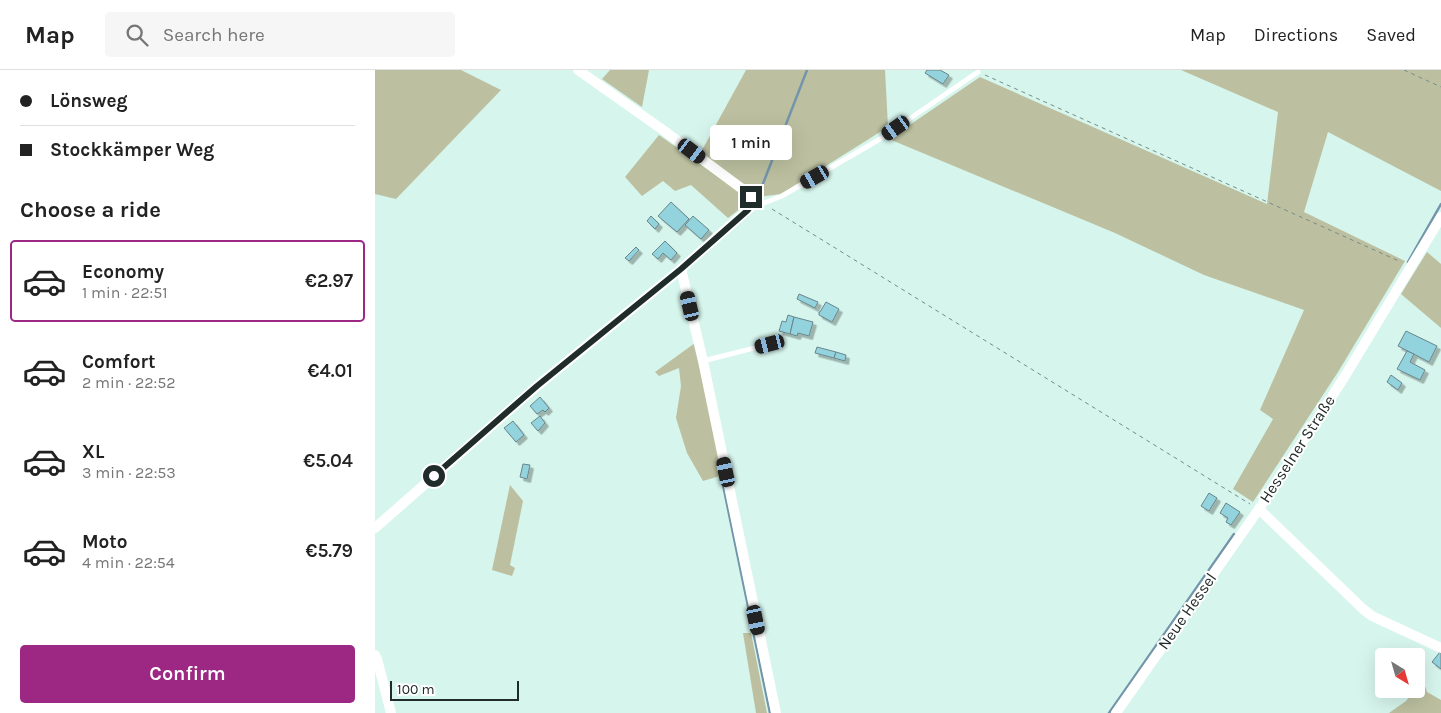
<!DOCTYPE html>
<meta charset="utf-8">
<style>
body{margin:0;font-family:Karla,sans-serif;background:#f6f6f6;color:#222;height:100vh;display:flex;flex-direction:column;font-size:19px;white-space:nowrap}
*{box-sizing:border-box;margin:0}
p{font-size:16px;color:#767676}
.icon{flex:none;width:28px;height:28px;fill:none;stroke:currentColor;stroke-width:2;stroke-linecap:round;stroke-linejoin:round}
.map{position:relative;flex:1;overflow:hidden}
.side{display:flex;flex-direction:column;background:#fff;width:375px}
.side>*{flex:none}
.banner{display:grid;align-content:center;height:110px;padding:0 20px;background:#fff}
.needle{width:32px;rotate:143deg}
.controls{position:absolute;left:1000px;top:578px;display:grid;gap:10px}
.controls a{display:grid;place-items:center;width:50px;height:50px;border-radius:5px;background:#fff;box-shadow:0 5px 20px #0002;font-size:25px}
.scale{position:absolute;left:15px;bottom:12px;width:129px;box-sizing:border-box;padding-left:5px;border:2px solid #202c29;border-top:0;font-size:14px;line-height:18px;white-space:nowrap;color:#202c29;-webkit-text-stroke:4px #fff;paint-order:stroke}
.end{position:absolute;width:22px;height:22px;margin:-11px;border:6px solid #202c29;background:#fff;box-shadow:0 0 0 2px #fff}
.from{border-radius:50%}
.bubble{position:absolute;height:35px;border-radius:5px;background:#fff;box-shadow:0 5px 20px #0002;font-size:16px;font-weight:600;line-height:35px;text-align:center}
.car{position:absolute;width:15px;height:30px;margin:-15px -8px;border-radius:6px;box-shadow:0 0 4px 1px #0007;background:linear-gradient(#222 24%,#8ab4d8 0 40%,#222 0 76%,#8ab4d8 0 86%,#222 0)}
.banner b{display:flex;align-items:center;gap:18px;height:48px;font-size:19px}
.banner b+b{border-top:1px solid #e0e0e0}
.banner i{width:12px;height:12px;background:#222}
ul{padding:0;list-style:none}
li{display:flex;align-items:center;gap:15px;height:82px;margin:0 10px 8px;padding:0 10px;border:2px solid transparent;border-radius:5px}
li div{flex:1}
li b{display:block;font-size:19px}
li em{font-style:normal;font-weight:600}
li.current{border-color:#9c2884}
li>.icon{width:45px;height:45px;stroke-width:1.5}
h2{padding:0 20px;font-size:22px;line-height:60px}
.button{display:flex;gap:10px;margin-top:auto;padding:10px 20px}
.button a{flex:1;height:58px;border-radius:5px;background:#9c2884;color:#fff;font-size:20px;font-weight:600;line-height:58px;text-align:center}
header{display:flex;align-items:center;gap:30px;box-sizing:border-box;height:70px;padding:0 25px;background:#fff;border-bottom:1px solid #e0e0e0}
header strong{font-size:24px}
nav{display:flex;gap:28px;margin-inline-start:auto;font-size:18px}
.search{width:350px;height:45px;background:#f6f6f6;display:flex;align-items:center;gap:12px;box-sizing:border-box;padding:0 18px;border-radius:5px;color:#767676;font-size:19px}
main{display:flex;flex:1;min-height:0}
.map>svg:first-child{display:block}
.green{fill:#bcc0a0}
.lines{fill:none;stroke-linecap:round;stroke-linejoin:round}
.stream{stroke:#7395ab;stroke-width:2.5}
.building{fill:#93d3de;stroke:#68858a;filter:url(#shadow)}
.path{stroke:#778c86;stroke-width:1;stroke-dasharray:4 4;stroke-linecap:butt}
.lane{stroke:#fff;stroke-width:5}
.street{stroke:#fff;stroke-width:10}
.route{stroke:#202c29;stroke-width:6}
.labels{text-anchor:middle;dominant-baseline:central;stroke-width:4;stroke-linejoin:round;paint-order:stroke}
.street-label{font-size:16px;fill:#202c29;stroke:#fff}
</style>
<header>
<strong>Map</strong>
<div class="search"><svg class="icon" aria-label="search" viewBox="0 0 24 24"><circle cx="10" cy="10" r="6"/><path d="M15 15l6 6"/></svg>Search here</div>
<nav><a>Map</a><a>Directions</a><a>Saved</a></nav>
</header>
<main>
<section class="side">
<div class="banner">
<b><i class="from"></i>Lönsweg</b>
<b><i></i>Stockkämper Weg</b>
</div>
<h2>Choose a ride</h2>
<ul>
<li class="current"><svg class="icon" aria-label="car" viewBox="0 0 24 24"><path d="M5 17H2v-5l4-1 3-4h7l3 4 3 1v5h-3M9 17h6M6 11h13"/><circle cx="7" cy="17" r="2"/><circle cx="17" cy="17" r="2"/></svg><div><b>Economy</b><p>1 min · 22:51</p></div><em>€2.97</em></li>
<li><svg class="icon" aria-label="car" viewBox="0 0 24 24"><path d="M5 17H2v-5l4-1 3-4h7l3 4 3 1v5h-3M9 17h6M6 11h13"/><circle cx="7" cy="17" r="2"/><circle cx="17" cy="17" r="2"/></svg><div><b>Comfort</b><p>2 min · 22:52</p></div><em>€4.01</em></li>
<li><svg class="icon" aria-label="car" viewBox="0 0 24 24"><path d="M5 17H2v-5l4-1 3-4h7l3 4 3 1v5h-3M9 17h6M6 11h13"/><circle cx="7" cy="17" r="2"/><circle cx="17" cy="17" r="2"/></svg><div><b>XL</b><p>3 min · 22:53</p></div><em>€5.04</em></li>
<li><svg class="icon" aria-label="car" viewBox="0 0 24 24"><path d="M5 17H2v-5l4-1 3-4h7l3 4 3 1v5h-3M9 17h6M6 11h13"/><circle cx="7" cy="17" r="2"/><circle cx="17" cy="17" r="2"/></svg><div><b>Moto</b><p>4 min · 22:54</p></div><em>€5.79</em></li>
</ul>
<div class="button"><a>Confirm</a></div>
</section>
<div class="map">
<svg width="1066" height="643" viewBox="0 0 1066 643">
<defs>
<filter id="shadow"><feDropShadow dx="3.5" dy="3.5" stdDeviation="0" flood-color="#0004"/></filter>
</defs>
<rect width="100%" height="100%" fill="#d6f5ec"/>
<g class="green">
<path d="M0,0H86L126,20L21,129L0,124Z"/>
<path d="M235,0H274L267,37L227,9Z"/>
<path d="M371,0H510L513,57L406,124L382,127L326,82Z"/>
<path d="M806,0H1066V121L953,62L929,142L1030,191L963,302L878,432L858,419L898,349L885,340L929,240L829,205L740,163L514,69L605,7L892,134L903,42Z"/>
<path d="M284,65L369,125L370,135L353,148L316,115L300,121L288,111L267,126L250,107Z"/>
<path d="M1052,182L1066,194V258L1026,224Z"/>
<path d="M320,273L348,405L328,411L312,383L301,348L306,316L304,298L284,306L280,302Z"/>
<path d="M135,415L148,431L135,495L140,498L137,506L117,500Z"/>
<path d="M368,563H376L392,643H381Z"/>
<path d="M1048,610L1052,622L1066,630V643H1014L1031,631Z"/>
</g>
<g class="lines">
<g class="stream">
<path d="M384,124L432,0"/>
<path d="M1033,192L1066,134"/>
<path d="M347,410L395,643"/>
<path d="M734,643L859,464"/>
</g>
</g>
<g class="building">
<path d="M552,0H565L574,5L568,14L550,3Z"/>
<path d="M296,132L314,149L302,162L283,146Z"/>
<path d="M276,146L284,154L280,159L272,151Z"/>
<path d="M318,146L334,160L326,169L310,155Z"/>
<path d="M290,171L302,183L296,190L288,183L283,189L277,184Z"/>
<path d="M261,177L264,180L254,191L250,188Z"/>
<path d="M424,224L443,232L440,238L422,229Z"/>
<path d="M451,232L464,239L457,252L444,245V242H445Z"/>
<path d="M413,245L419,247L415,264L404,261L407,251L411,252Z"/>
<path d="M419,247L438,252L434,266L423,263L422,266L415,264Z"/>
<path d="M1031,261L1062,276L1054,292L1023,276Z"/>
<path d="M442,277L461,282L459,288L440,283Z"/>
<path d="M1032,281L1039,284L1035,292L1050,300L1045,310L1022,299Z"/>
<path d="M461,282L471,285L470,291L459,288Z"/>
<path d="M1016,305L1027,313L1023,320L1012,312Z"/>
<path d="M165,327L174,338L170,342L168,340L162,344L155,336Z"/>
<path d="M165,346L170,353L163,361L156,353Z"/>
<path d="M138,351L149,365L141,372L129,358Z"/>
<path d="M148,394L155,395L152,409L145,407Z"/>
<path d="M834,423L842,428L834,441L826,436Z"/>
<path d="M851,433L865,442L856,455L851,452L853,448L845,443Z"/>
<path d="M1065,582L1066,583V599L1057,592Z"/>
</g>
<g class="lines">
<g class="path">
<path d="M1029,0L1066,17"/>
<path d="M610,5L1026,192"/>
<path d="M397,139L875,434"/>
</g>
<g class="lane">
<path d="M378,132L389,133L407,126L505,69L603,2"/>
<path d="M328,291L395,274"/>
</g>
<g class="street">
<path d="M306,199L328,291L401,643"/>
<path d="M884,439L988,539L997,546L1066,578"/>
<path d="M0,458L162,316L306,199L376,137L378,132L374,124L288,60L203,0"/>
<path d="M0,585L2,589L16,643"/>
<path d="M741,643L884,439L970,306L1066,147"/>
</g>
</g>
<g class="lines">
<path class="route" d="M59,406L162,316L306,199L373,140L378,132L376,127"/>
</g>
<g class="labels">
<g class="street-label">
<text transform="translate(922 379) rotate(-57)">Hesselner Straße</text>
<text transform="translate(812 541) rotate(-55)">Neue Hessel</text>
</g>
</g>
</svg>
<div class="controls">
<a><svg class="needle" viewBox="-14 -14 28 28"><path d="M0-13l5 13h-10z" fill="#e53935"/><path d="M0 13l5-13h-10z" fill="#767676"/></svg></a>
</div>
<div class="scale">100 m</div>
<i class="end from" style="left:59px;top:406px"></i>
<i class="end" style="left:376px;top:127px"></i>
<div class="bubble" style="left:335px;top:55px;width:82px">1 min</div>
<i class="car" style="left:521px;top:58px;rotate:235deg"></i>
<i class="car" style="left:317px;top:81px;rotate:127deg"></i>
<i class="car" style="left:440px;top:107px;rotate:240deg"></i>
<i class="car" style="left:315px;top:236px;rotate:347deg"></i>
<i class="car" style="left:395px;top:274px;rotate:256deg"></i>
<i class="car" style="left:351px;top:402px;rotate:348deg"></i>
<i class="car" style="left:381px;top:550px;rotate:168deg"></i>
</div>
</main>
